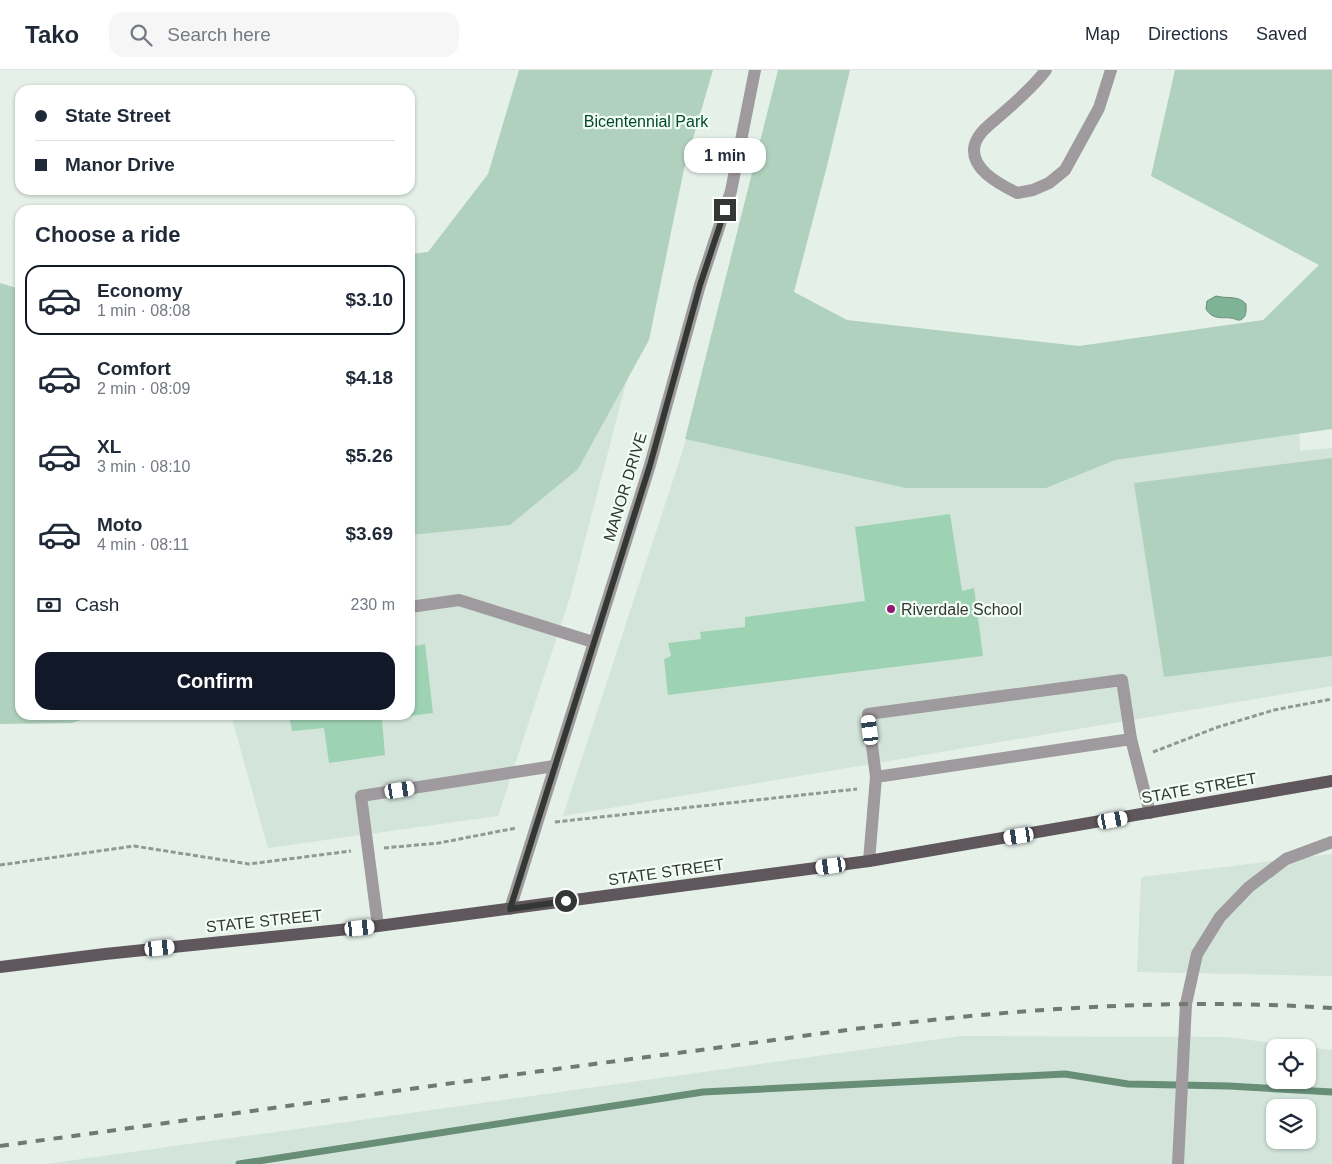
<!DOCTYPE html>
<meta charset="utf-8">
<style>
body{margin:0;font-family:Helvetica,sans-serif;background:#f6f6f7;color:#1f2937;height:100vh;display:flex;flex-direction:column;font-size:19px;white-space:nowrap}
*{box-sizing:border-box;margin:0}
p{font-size:16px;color:#747a83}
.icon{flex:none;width:28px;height:28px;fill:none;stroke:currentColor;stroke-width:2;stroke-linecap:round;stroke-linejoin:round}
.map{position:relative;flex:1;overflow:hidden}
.side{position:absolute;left:15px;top:135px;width:400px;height:515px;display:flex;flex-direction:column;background:#fff;border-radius:15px;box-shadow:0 1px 4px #0004}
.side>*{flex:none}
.banner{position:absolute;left:15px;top:15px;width:400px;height:110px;border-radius:15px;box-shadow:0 1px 4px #0004;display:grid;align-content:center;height:110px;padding:0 20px;background:#fff}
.tools{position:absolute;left:1266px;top:969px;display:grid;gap:10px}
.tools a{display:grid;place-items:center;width:50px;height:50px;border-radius:10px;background:#fff;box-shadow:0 1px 4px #0004;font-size:25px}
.end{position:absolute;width:22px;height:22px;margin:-11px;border:6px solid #343835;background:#fff;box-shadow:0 0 0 2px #fff}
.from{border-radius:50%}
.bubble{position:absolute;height:35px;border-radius:15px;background:#fff;box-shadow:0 1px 4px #0004;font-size:16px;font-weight:600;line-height:35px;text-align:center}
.car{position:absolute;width:15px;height:30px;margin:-15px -8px;border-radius:6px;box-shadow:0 0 4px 1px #0007;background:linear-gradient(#fff 24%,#345 0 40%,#fff 0 76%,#345 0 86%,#fff 0)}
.banner b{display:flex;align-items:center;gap:18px;height:48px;font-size:19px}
.banner b+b{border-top:1px solid #e0e1e3}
.banner i{width:12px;height:12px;background:#1f2937}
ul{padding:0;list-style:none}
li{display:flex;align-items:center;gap:15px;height:70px;margin:0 10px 8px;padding:0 10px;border:2px solid transparent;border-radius:15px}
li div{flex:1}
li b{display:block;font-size:19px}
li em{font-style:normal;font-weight:600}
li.active{border-color:#111827}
li>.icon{width:45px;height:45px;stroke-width:1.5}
h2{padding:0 20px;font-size:22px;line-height:60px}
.pay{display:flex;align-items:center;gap:12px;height:55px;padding:0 20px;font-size:19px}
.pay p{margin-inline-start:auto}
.action{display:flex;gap:10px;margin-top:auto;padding:10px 20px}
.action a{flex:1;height:58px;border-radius:15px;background:#111827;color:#fff;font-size:20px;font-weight:600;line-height:58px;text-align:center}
header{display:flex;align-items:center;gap:30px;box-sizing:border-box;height:70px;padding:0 25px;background:#fff;border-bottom:1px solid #e0e1e3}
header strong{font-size:24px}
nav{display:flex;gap:28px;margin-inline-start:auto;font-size:18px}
.search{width:350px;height:45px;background:#f6f6f7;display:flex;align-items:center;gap:12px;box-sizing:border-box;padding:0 18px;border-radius:15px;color:#747a83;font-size:19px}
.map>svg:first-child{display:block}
.built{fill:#d3e4da;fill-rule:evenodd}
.green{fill:#b0d1bd}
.water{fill:#7fb395;stroke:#688e78}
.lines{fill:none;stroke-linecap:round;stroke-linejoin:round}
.stream{stroke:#688e78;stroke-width:7}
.building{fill:#9dd2b3}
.path{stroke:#919994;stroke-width:3;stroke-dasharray:5 2.5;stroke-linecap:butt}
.lane{stroke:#9f9a9d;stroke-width:12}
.street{stroke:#9f9a9d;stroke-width:12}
.primary{stroke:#5f575c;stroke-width:12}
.rail{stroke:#727974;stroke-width:4;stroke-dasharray:9 9;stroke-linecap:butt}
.route{stroke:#343835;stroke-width:6}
.poi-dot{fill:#951973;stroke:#f2fdf6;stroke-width:2}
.labels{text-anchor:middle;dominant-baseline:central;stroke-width:4.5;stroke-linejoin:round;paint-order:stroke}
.park-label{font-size:16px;fill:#04482c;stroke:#f2fdf6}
.street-label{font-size:16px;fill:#343835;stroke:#f2fdf6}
.poi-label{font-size:16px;fill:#343835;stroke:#f2fdf6;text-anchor:start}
</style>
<header>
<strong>Tako</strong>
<div class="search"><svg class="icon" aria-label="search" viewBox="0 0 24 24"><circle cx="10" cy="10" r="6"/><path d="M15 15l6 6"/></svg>Search here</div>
<nav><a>Map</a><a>Directions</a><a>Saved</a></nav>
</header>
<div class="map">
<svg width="1332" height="1094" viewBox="0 0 1332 1094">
<rect width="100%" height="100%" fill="#e5f0e9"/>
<g class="built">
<path d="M666,161L570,527L498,746L268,778L231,645H410V188Z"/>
<path d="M730,236L1299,351L1300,381L1332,378V616L563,746Z"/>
<path d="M1332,784V906L1137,902L1141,807Z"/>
<path d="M961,966L1226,967L1332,980V1094H46ZM1275,978H1308V1010H1275ZM1275,1038H1308V1070H1275Z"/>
</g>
<g class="green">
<path d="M519,0H713L684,99L649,270L578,399L510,455L410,465V184L428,182L488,104Z"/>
<path d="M778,0H850L827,96L794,222L847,250L1079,276L1263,250L1319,195L1151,106L1175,0H1332V359L1115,390L1046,418H906L685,369Z"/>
<path d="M0,213L20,219V645H98L71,653L0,654Z"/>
<path d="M1332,388V586L1164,607L1134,413Z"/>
</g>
<path class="water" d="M1216,226C1227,229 1238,225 1246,234C1246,239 1247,246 1242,249C1238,252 1235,248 1231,248C1221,247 1213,250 1206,239L1207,231Z"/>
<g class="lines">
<path class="stream" d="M239,1094L703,1022L1065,1004L1128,1014L1229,1016L1332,1022"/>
</g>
<g class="building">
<path d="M950,444L962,521L974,518L983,586L668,625L664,589L671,586L668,573L701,569L700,562L745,557V547L865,531L855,457Z"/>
<path d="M425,574L433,643L410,646V577Z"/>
<path d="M289,645H410V646L382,650L385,685L329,693L324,658L292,661Z"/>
</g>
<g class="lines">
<g class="path">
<path d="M1153,682L1218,657L1274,640L1332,629"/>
<path d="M555,752L857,719"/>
<path d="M384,778L439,773L516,758"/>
<path d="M0,795L134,776L249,794L351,781"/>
</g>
<g class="lane">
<path d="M410,537L459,530L593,572"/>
<path d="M876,707L868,644L1122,610L1131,669"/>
<path d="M869,791L876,707L1131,669L1150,743"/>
<path d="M378,856L361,726L554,696"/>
<path d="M1178,1094L1186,934L1197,884L1220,847L1249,817L1286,789L1332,772"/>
</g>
<g class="street">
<path d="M1046,0C1034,16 1018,30 1003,43C993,52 979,61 975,74C968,98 999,114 1017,123L1033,120L1049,113L1065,100L1099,38L1111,0"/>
<path d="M510,839L650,395L700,215L731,121L755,0"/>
</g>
<path class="primary" d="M0,897L105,884L378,856L869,791L1332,711"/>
<path class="rail" d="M0,1076C234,1044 467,1010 701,980C775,970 848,959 922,951C1057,936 1196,929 1332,938"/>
</g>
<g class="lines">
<path class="route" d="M566,831L510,839L650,395L700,215L725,140"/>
</g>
<circle class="poi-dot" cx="891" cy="539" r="5"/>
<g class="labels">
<g class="park-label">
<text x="646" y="51">Bicentennial Park</text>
</g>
<g class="street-label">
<text transform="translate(625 417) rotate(-73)">MANOR DRIVE</text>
<text transform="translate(1199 718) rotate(-10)">STATE STREET</text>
<text transform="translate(666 802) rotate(-8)">STATE STREET</text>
<text transform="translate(264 851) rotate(-6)">STATE STREET</text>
</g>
<g class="poi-label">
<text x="901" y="539">Riverdale School</text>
</g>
</g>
</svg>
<div class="tools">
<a><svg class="icon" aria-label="locate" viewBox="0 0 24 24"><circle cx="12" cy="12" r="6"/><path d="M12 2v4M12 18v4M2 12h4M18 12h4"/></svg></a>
<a><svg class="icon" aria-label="layers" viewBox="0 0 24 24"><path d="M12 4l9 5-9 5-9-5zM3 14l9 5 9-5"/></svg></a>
</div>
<i class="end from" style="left:566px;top:831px"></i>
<i class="end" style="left:725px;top:140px"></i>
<div class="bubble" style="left:684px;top:68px;width:82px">1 min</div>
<i class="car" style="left:870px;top:660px;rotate:353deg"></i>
<i class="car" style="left:400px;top:720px;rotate:81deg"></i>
<i class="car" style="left:1113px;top:750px;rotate:80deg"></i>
<i class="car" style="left:1019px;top:766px;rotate:261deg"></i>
<i class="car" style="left:831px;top:796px;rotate:262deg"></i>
<i class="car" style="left:360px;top:858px;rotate:84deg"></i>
<i class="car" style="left:160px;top:878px;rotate:84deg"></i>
<div class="banner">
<b><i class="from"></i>State Street</b>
<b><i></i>Manor Drive</b>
</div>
<section class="side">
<h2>Choose a ride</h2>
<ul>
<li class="active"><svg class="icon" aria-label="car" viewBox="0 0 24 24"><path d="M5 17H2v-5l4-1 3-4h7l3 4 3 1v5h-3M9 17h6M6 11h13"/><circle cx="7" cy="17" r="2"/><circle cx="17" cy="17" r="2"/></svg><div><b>Economy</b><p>1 min · 08:08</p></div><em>$3.10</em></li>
<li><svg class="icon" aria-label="car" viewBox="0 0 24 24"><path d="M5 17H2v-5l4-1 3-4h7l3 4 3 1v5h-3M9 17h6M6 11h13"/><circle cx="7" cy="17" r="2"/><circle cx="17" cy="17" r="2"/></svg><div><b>Comfort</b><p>2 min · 08:09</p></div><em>$4.18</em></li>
<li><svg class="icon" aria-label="car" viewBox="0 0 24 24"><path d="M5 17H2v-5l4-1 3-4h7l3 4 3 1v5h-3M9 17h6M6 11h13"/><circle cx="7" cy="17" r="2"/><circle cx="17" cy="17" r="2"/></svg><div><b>XL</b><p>3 min · 08:10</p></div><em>$5.26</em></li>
<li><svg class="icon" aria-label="car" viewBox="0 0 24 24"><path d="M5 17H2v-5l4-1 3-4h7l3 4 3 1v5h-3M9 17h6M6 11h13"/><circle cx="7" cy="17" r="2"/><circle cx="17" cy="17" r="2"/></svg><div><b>Moto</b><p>4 min · 08:11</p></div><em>$3.69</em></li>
</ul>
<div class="pay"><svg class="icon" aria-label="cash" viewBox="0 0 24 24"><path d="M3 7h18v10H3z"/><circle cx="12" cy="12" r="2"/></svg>Cash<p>230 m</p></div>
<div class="action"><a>Confirm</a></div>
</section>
</div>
